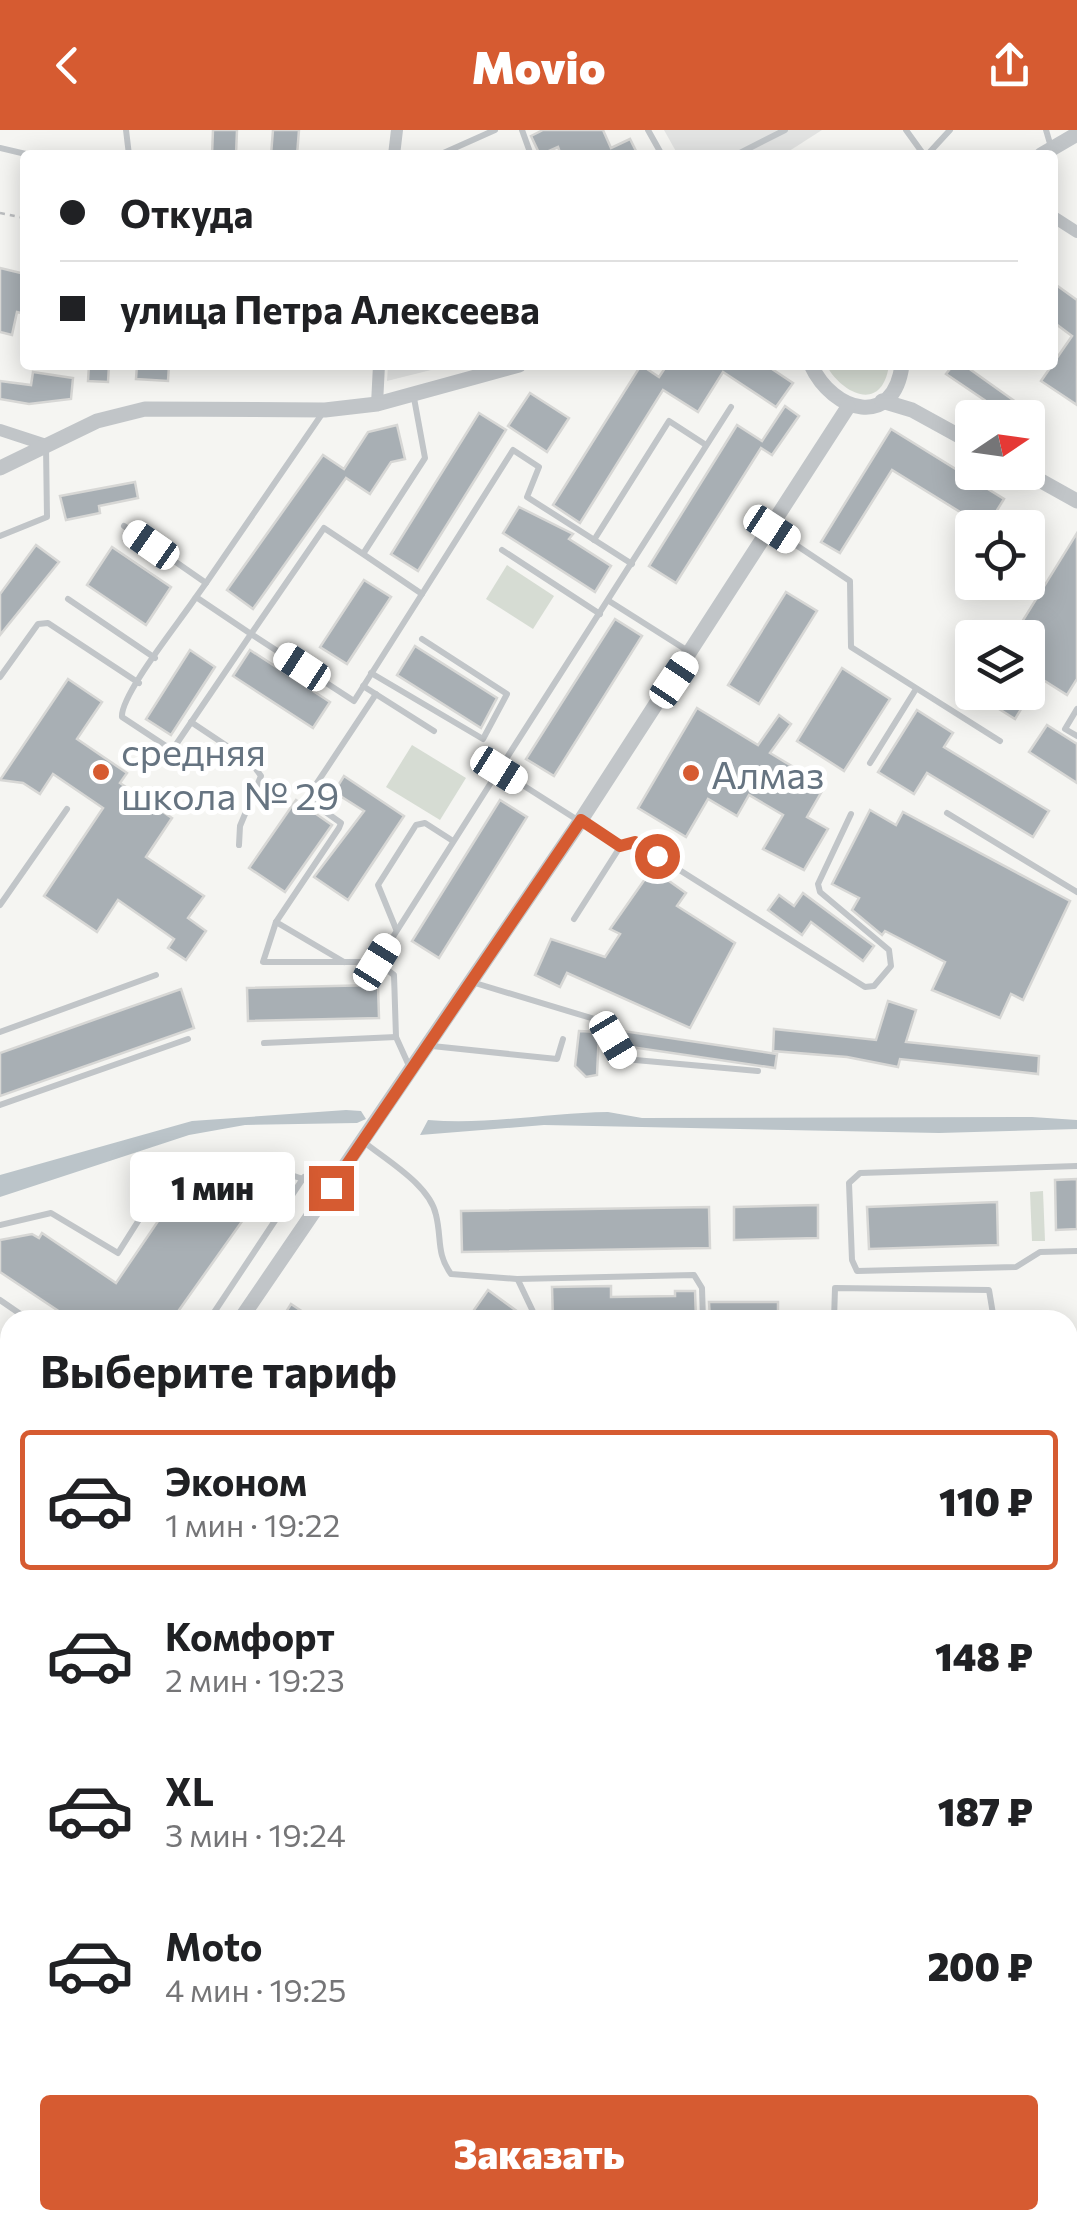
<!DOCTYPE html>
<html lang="ru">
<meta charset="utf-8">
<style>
body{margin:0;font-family:Commissioner,sans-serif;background:#f6f6f6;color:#202124;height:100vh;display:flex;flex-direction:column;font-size:38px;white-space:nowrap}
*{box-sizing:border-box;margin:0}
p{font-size:32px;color:#757577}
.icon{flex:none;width:55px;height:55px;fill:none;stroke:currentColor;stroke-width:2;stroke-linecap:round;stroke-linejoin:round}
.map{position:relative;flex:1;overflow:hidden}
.sheet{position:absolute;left:0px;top:1180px;width:1078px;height:920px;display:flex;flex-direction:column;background:#fff;border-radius:30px 30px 0 0;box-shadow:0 5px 25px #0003}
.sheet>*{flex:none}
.banner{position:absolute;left:20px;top:20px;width:1038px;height:220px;border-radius:10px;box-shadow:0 5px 25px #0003;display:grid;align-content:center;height:220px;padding:0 40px;background:#fff}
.needle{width:65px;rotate:77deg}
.fabs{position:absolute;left:955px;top:270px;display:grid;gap:20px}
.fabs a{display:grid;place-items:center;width:90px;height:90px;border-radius:10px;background:#fff;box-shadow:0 5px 25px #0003;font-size:50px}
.end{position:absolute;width:45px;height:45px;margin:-22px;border:12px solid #d65b31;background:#fff;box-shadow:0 0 0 5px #fff}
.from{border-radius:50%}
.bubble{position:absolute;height:70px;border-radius:10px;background:#fff;box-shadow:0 5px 25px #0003;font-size:32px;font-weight:800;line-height:70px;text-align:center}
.car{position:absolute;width:30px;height:60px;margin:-30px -15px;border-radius:12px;box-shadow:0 0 8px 2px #0007;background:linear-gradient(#fff 24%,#345 0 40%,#fff 0 76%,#345 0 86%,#fff 0)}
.banner b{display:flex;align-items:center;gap:35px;height:95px;font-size:38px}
.banner b+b{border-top:2px solid #e0e0e0}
.banner i{width:25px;height:25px;background:#202124}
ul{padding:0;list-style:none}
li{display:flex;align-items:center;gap:30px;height:140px;margin:0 20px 15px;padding:0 20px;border:5px solid transparent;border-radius:10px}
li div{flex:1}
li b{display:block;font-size:38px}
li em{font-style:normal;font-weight:800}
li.active{border-color:#d65b31}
li>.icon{width:90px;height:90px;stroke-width:1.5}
h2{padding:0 40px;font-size:45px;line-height:120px}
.primary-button{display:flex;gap:20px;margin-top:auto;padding:20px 40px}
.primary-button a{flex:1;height:115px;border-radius:10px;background:#d65b31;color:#fff;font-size:40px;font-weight:800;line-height:115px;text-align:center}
header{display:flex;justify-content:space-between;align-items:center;height:130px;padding:0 40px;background:#d65b31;color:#fff;font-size:45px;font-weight:800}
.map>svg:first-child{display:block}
.built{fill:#e3e4e3}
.green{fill:#d6dcd3}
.water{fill:#bbc4c9}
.building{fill:#a8afb4;stroke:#d7d7d5;stroke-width:2.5}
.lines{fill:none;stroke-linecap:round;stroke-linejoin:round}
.secondary-casing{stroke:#b4b8bc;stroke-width:22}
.primary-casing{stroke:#b4b8bb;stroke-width:25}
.path{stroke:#bbbdbf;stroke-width:2.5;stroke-dasharray:5 5;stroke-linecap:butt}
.service{stroke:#c1c5c8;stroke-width:6}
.minor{stroke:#c1c5c8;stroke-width:12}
.tertiary{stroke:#c1c5c8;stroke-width:15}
.secondary{stroke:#fff;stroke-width:18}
.primary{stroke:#fff;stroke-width:20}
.route{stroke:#d65b31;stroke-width:12}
.poi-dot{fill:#d65b31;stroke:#fff;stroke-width:4}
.labels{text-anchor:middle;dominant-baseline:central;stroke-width:10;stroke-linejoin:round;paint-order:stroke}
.poi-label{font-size:38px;fill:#667481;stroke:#fff;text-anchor:start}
</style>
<header><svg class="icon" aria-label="back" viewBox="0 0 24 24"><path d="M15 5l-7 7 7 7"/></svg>Movio<svg class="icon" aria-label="share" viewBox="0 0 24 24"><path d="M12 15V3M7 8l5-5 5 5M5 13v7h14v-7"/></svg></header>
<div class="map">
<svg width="1077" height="2100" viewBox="0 0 1077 2100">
<rect width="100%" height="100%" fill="#f5f5f2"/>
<g class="built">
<path d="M664,0H822L783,25H678Z"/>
<path d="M388,235H451L387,251Z"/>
<path d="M0,1895L10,1901V2090H345L349,2100H0Z"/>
<path d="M673,2090H907L910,2100H677Z"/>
</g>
<g class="green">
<path d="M826,235H889C882,283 843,265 826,235Z"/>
<path d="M507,435L554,466L533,499L486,469Z"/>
<path d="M412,615L466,648L440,690L386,657Z"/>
<path d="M1043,1061L1045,1111H1032L1030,1062Z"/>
</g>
<g class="water">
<path d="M346,980L361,981L366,989L357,993L245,995L189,1005L0,1067V1045L192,991Z"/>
<path d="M608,982L642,988L1032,987L1077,990V999L939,1003L544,995L420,1005L428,990C488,995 547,983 608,982Z"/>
</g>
<g class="building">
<path d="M213,0H237L236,25H212Z"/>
<path d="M273,0H299L297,25H271Z"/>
<path d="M543,0H603L611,18L630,9L638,25H561L558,17L540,25L531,6Z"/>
<path d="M0,138L25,144V184L17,182L12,205L0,202Z"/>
<path d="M1052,152L1077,170V275L1041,251L1072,206L1052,191Z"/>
<path d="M89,235H109L108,252L88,251Z"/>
<path d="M137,235H169L168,251L136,249Z"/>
<path d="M641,235L659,247L667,235H766L793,253L776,277L723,242L698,282L663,260L580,393L553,375Z"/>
<path d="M953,235H975L971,240L1020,275L1011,288L946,244Z"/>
<path d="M33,242L73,248L71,269L29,274L0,269V251L31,255Z"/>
<path d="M530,263L569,288L547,322L508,296Z"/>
<path d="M785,276L799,286L772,325L761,318L676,453L649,436L737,295L762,311Z"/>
<path d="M479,283L506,300L418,441L391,424Z"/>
<path d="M397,295L405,329L391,332L370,364L346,348L253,479L227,460L323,325L344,339L368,302Z"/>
<path d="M891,299L1004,369L986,398L892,340L840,423L821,412Z"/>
<path d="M135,352L138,368L99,376L100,383L66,390L60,366Z"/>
<path d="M519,377L573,404L569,409L611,436L595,462L503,403Z"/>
<path d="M1077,403V549L1067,565L1040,548L1015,589L972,562H1028V508H1012Z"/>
<path d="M36,415L59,432L0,505V464Z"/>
<path d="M112,417L171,457L146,495L87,455Z"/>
<path d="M364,450L391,467L347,534L320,517Z"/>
<path d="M786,462L817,481L759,574L728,555Z"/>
<path d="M615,489L642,506L554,646L526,629Z"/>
<path d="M415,516L497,568L481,598L397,545Z"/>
<path d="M190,520L215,537L171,605L146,589Z"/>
<path d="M250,520L330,572L313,598L233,546Z"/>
<path d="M842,538L890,569L844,641L797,611Z"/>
<path d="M68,549L102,572L77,609L127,643L120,653L172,688L146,727L204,766L188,788L206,801L186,830L168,818L174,809L118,770L97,802L44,766L103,678L53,644L40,664L23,653L0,650Z"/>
<path d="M697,578L758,615L779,585L791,594L770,623L825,656L807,687L828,699L804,740L763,719L783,685L749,665L737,686L708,669L686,707L638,678Z"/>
<path d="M917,580L953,603L944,617L1049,681L1033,707L927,643L914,664L878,642Z"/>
<path d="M1047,595L1077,614V653L1029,622Z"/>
<path d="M344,646L404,686L348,770L314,747L364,681L334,662Z"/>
<path d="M296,670L332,695L285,762L249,738Z"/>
<path d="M500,670L527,687L439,828L412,811Z"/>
<path d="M870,680L896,695L903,682L1070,771L1023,870L1011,864L1000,888L932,860L945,832L885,801L882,805L852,780L859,768L832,754Z"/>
<path d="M652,739L686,763L677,776L735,813L690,898L567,843L560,857L535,845L551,809L605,827L620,804L610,799Z"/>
<path d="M803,763L874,816L863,831L811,792L802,805L768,780L779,765L794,776Z"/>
<path d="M378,855L379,888L248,891L247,858Z"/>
<path d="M181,859L194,898L0,966V923Z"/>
<path d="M888,871L916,880L906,912L1039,926L1038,944L900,929L898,937L847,927L773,921L774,899L876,910Z"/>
<path d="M579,901L599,902L597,945L586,947L575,936Z"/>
<path d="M623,901L777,924L775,938L624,916Z"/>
<path d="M272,1049L172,1190H72L0,1142V1110L32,1104L39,1108L42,1103L116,1153L173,1069L179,1073L183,1067L190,1072L196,1063L203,1067L207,1061L213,1065L218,1058Z"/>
<path d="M1077,1049V1099L1056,1100L1055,1050Z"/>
<path d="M997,1072L998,1115L869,1119L867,1077Z"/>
<path d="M818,1075V1108L734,1110V1077Z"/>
<path d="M709,1077L710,1118L462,1122L461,1081Z"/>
<path d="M611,1156V1167L675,1166V1161H695L696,1190H553L552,1157Z"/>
<path d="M488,1160L529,1190H467Z"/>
<path d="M709,1172H778V1190H710Z"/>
<path d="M291,1174L315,1190H281Z"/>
</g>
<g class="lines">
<g class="secondary-casing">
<g id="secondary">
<path d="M1068,1415L1077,1411"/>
<path d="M0,1552L10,1537"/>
</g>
</g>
<g class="primary-casing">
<g id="primary">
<path d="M0,1234L10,1241"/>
<path d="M1068,1941L1077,1948"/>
</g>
</g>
<path class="path" d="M0,83L25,88"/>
<g class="service">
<path d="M126,0L129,25"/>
<path d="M522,0L531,25"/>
<path d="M648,0L662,25"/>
<path d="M906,0L924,25"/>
<path d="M1046,0L1051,17"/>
<path d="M0,18L30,25"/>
<path d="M324,24L333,25"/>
<path d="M439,25L495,0"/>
<path d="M736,25L785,0"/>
<path d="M927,25L950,0"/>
<path d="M124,396L206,453"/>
<path d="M772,399L850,451L851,517L1000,611"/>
<path d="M0,406L47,387L46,316"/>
<path d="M594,410L669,291L706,315"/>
<path d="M502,420L600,484"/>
<path d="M363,424L422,464L354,571L251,504L324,398L363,424L425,328L414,268"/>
<path d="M422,464L513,320L539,337L527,367L632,434"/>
<path d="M196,467L251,504L175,616H166L122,587C120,565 181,490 196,467L206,453L324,281"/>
<path d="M68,469L155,528"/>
<path d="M609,471L688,521"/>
<path d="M371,543L483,609L507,564L422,509"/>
<path d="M0,547L38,494L48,493L139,553"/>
<path d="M363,556L434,601"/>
<path d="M376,564L309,665L310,671L341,693L339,698L276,792L263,832H377L394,845L396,907L410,938"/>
<path d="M1077,579L1065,599L1077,606"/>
<path d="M191,592L251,632L261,646L240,696L239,715"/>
<path d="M870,633L916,559"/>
<path d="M499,640L731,277"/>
<path d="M947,683L1077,762"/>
<path d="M0,775L67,679"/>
<path d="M574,789L620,717L635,712L865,857L874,856L891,836L889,820L820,762L818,754L851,684"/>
<path d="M276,792L344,832"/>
<path d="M396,799L378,755L416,695L425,693L453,711"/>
<path d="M377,832L499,640L620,717"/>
<path d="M475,853L601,891L624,929L758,941"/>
<path d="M0,902L156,845"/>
<path d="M264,913L396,907"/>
<path d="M432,916L557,929L563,909"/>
<path d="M0,975L188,909"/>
<path d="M364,1012C386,1030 430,1055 436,1085C442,1109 436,1123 451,1144L517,1149L694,1145L702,1158L703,1190"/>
<path d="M1077,1036L860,1043L849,1053L852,1130L857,1141L1016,1137L1040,1122L1077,1121"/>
<path d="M0,1095L51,1083L118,1123L161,1055L270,1038L330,1058"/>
<path d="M518,1150L537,1190"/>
<path d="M0,1170L29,1190"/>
<path d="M209,1190L304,1047"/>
<path d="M834,1190L835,1158L989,1160L994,1190"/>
<path d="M1068,1238L1077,1233"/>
<path d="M1068,1540L1077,1535"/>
<path d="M0,1586L10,1593"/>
<path d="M1068,1679L1077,1675"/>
<path d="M0,1730L10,1713"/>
<path d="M1068,1758L1077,1754"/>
<path d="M0,1810L10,1816"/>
<path d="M1068,1884L1077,1869"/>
<path d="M389,2090L391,2100"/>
<path d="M639,2090L643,2100"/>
<path d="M915,2090L918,2100"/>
<path d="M1008,2090L1012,2100"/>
</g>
<g class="minor">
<path d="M394,25L397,0"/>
<path d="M1052,86L1077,102"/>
<path d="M377,274L379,235"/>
<path d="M0,300L46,315"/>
<path d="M1068,2065L1077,2061"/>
<path d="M973,2100L998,2090"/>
</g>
<g class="tertiary">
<path d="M1041,25L1077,4"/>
<path d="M811,235C833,283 894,299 902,235"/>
<path d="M882,271L912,280L972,313"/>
<path d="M0,338L97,291L145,279L325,280L377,274L519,235"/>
<path d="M1025,342L1077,371"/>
<path d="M240,1190L581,690L848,277"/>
</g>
<use href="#secondary" class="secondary"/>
<use href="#primary" class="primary"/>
</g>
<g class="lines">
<path class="route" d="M331,1058L581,690L620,716L635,712L657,726"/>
</g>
<g class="poi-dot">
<circle cx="101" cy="642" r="10"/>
<circle cx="691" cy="643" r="10"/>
</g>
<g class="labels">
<g class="poi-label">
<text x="121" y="620">средняя<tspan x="121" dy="44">школа № 29</tspan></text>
<text x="711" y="643">Алмаз</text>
</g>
</g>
</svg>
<div class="fabs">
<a><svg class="needle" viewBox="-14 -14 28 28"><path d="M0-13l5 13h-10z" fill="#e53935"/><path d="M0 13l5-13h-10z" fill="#757577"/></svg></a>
<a><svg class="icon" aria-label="locate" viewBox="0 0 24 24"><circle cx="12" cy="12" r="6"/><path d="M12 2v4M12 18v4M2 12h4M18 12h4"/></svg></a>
<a><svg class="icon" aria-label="layers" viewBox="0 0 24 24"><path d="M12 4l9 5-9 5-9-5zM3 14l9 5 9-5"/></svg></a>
</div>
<i class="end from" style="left:657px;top:726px"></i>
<i class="end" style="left:331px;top:1058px"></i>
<div class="bubble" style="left:130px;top:1022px;width:165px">1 мин</div>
<i class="car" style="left:772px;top:399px;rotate:123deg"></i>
<i class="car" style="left:151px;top:415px;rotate:305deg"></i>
<i class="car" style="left:302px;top:537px;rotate:303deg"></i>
<i class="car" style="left:674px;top:550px;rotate:34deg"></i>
<i class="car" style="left:499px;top:640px;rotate:122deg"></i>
<i class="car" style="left:377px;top:832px;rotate:32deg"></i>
<i class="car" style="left:613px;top:910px;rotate:149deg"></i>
<div class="banner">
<b><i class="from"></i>Откуда</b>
<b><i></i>улица Петра Алексеева</b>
</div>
<section class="sheet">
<h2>Выберите тариф</h2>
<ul>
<li class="active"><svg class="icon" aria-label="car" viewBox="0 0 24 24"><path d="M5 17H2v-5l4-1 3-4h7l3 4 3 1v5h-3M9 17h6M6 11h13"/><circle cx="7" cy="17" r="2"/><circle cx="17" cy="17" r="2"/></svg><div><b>Эконом</b><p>1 мин · 19:22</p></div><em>110 ₽</em></li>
<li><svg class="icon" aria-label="car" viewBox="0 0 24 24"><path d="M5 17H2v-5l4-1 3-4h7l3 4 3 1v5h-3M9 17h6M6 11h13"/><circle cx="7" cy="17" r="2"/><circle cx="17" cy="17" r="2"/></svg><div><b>Комфорт</b><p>2 мин · 19:23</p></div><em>148 ₽</em></li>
<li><svg class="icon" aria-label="car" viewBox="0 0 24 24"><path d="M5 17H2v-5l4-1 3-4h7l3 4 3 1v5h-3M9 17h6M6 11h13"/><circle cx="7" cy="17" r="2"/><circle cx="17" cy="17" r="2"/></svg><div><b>XL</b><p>3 мин · 19:24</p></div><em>187 ₽</em></li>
<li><svg class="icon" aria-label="car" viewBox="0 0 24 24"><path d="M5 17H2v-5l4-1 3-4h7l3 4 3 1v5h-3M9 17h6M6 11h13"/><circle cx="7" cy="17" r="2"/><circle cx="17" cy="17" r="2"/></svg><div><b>Moto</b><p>4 мин · 19:25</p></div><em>200 ₽</em></li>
</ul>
<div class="primary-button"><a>Заказать</a></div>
</section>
</div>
